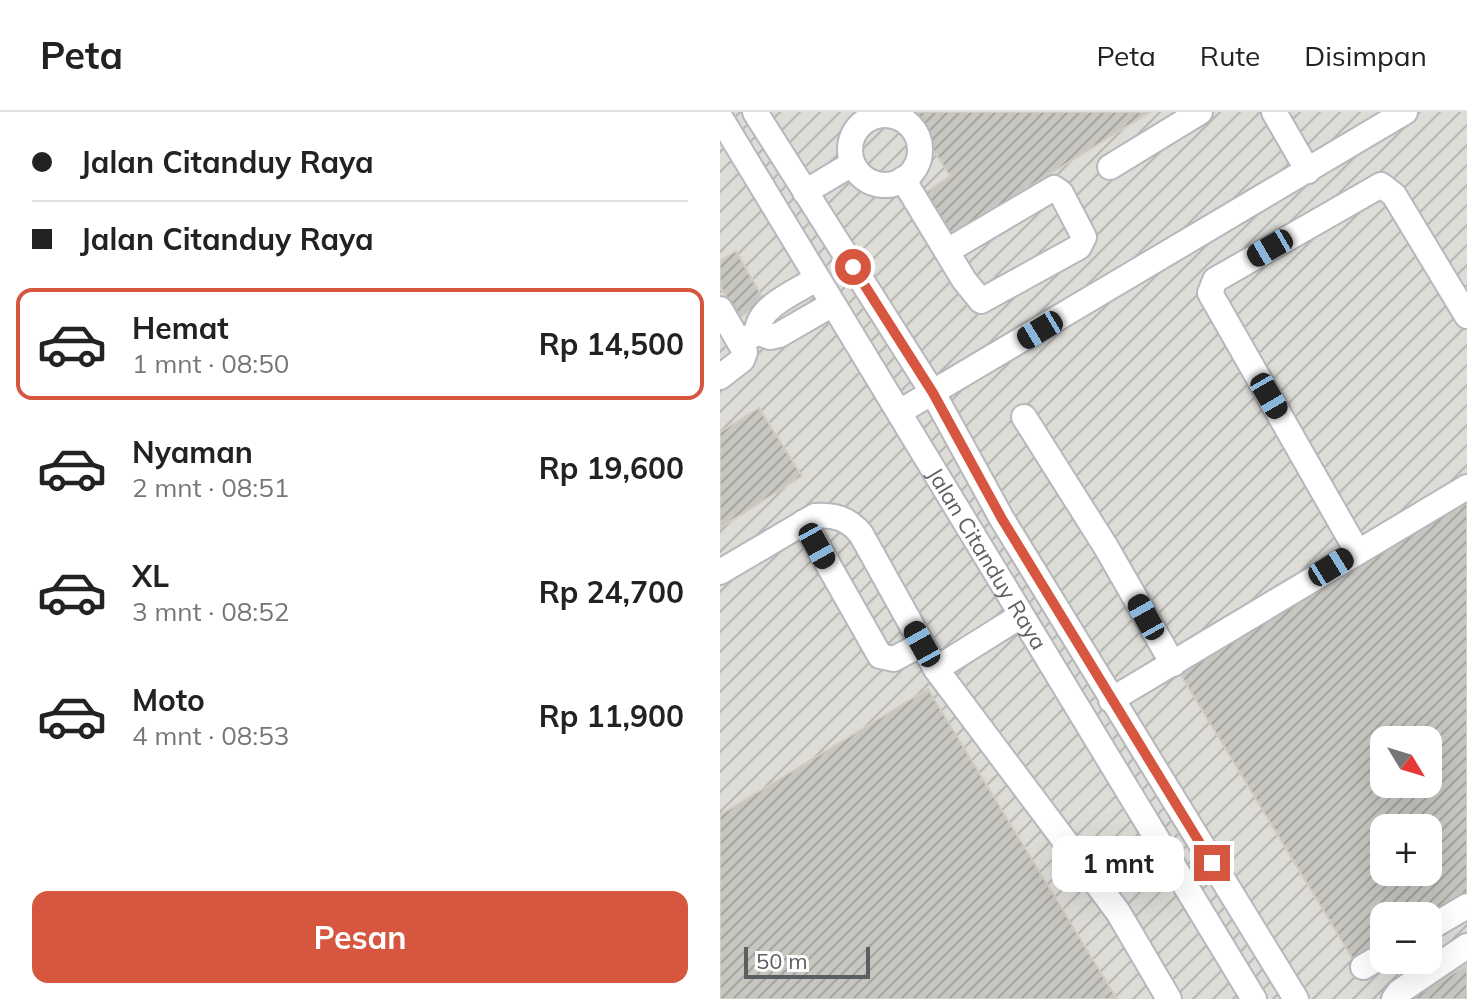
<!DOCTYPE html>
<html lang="id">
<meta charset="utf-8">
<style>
body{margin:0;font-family:Mulish,sans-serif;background:#f2f2f2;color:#222;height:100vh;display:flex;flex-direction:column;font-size:30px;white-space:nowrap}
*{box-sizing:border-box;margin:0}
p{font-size:26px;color:#767676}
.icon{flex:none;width:44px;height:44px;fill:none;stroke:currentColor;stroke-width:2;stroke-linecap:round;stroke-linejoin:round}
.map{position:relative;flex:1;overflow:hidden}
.drawer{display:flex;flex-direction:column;background:#fff;width:720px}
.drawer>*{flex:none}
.top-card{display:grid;align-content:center;height:176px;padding:0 32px;background:#fff}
.needle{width:52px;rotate:128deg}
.buttons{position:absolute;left:650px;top:614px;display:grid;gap:16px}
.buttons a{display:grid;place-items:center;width:72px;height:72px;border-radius:16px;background:#fff;box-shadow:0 8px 32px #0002;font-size:40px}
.scale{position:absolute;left:24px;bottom:20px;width:126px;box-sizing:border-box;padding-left:8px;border:4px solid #5b5e62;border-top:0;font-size:22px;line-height:28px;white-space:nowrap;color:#5b5e62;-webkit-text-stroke:6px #fff;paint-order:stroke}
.end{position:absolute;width:36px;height:36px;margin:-18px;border:10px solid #d6563f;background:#fff;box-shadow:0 0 0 4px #fff}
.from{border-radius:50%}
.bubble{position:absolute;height:56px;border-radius:16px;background:#fff;box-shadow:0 8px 32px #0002;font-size:26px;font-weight:700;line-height:56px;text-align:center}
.car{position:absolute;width:24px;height:48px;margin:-24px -12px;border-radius:10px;box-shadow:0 0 6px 2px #0007;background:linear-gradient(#222 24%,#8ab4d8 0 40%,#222 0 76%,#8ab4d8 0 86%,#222 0)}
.top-card b{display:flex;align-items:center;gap:28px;height:76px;font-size:30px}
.top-card b+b{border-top:2px solid #e0e0e0}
.top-card i{width:20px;height:20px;background:#222}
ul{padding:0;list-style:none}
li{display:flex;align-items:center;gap:24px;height:112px;margin:0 16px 12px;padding:0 16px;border:4px solid transparent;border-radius:16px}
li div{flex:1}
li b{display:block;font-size:30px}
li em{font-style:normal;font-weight:700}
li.selected{border-color:#d6563f}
li>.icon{width:72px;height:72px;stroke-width:1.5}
.button{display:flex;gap:16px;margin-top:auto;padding:16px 32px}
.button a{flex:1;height:92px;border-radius:16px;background:#d6563f;color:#fff;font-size:32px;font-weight:700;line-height:92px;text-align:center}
header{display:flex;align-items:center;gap:48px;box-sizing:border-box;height:112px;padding:0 40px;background:#fff;border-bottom:2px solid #e0e0e0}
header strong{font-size:38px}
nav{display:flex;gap:44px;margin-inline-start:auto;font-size:28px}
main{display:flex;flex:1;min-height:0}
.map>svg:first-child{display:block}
.industrial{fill:url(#industrial-furrows);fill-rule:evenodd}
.building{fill:url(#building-hatch);stroke:#d0cdc2;stroke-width:2;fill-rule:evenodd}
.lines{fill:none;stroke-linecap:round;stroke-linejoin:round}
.minor-casing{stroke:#b5b8bc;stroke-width:28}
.minor{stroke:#fff;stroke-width:24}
.route{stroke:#d6563f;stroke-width:10}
.labels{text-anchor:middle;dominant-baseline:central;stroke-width:7;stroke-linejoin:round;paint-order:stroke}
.street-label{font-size:22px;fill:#5b5e62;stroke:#fff}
</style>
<header>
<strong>Peta</strong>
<nav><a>Peta</a><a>Rute</a><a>Disimpan</a></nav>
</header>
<main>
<section class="drawer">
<div class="top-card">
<b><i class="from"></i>Jalan Citanduy Raya</b>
<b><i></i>Jalan Citanduy Raya</b>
</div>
<ul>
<li class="selected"><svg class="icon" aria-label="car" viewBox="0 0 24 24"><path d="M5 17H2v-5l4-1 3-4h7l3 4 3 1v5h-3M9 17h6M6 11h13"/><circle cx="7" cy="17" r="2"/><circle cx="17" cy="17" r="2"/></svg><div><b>Hemat</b><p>1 mnt · 08:50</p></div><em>Rp 14,500</em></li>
<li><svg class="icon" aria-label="car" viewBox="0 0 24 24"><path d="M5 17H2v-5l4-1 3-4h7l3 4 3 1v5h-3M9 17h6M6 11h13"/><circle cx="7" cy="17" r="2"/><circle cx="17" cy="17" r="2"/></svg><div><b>Nyaman</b><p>2 mnt · 08:51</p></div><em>Rp 19,600</em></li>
<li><svg class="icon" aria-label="car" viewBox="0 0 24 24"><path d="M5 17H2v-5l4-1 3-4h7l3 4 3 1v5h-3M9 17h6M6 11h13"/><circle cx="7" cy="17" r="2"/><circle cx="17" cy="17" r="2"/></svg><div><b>XL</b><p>3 mnt · 08:52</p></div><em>Rp 24,700</em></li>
<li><svg class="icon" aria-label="car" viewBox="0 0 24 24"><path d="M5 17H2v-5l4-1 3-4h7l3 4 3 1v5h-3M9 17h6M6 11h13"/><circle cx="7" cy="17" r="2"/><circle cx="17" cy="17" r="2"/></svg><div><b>Moto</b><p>4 mnt · 08:53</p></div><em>Rp 11,900</em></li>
</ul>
<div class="button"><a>Pesan</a></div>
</section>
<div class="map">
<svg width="747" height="887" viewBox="0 0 747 887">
<defs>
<pattern id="industrial-furrows" width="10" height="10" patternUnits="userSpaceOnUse" patternTransform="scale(2)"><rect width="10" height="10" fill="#dedcd7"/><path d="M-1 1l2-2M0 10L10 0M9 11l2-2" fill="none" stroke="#b7b6b2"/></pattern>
<pattern id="building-hatch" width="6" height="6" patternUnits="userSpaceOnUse" patternTransform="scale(2)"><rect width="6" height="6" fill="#c8c6c0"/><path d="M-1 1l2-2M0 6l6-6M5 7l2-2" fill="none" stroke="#a5a49f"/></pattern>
</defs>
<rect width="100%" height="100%" fill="#ecebe3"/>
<path class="industrial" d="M0,0H747V887H0ZM664,628H708V672H664ZM664,716H708V760H664ZM664,804H708V848H664Z"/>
<g class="building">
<path d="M189,0H430L228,125L202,83L230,64Z"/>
<path d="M16,139L44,188L19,206L0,174V149Z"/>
<path d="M39,296L82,364L0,416V320Z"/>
<path d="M747,384V780L708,804H664V831L634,849L459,560ZM664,628H708V672H664ZM664,716H708V760H664Z"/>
<path d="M208,577L397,887H0V703Z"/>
<path d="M747,853V887H691Z"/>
</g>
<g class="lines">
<g class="minor-casing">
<g id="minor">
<path d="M35,0L213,281L282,407L576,887"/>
<path d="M554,0L588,59"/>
<circle cx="165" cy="38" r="35"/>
<path id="s1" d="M0,5L534,887"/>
<path d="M390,55L480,0"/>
<path d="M183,67L244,168L261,189L359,135L364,125L341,81L334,76L227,139"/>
<path d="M85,80L132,52"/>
<path d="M0,197L25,240L22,248L0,265"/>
<path d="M37,220L50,225L59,223L111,193"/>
<path d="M21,231L37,220C38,194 76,180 96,167"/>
<path d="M181,299L685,0"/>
<path d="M304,305L386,435L453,552"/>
<path d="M84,410L160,544L174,547L202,532"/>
<path d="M637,439L490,181L495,168L661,73L674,83L747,204"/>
<path d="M0,460L95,404C115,402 129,407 141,422L216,557L299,505"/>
<path d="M216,557L398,800L449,887"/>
<path d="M391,588L747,375"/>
<path d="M708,817L747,794"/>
<path d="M643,855L664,843"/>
<path d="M674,887L679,880L747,834"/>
</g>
</g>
<use href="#minor" class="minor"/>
</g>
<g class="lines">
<path class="route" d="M133,155L213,281L282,407L492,751"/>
</g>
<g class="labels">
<g class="street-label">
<text stroke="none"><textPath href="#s1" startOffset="516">Jalan Citanduy Raya</textPath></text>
</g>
</g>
</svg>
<div class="buttons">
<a><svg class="needle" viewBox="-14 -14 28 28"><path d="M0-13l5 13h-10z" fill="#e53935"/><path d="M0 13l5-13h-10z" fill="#767676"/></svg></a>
<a>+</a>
<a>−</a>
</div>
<div class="scale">50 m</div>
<i class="end from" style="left:133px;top:155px"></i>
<i class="end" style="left:492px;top:751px"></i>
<div class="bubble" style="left:332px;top:724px;width:132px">1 mnt</div>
<i class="car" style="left:550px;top:136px;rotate:240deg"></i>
<i class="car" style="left:320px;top:218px;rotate:239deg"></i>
<i class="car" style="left:549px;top:284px;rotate:150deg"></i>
<i class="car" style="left:97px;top:434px;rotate:151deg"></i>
<i class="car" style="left:611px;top:455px;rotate:58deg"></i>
<i class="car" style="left:426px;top:505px;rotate:331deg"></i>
<i class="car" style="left:202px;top:532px;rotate:331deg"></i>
</div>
</main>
